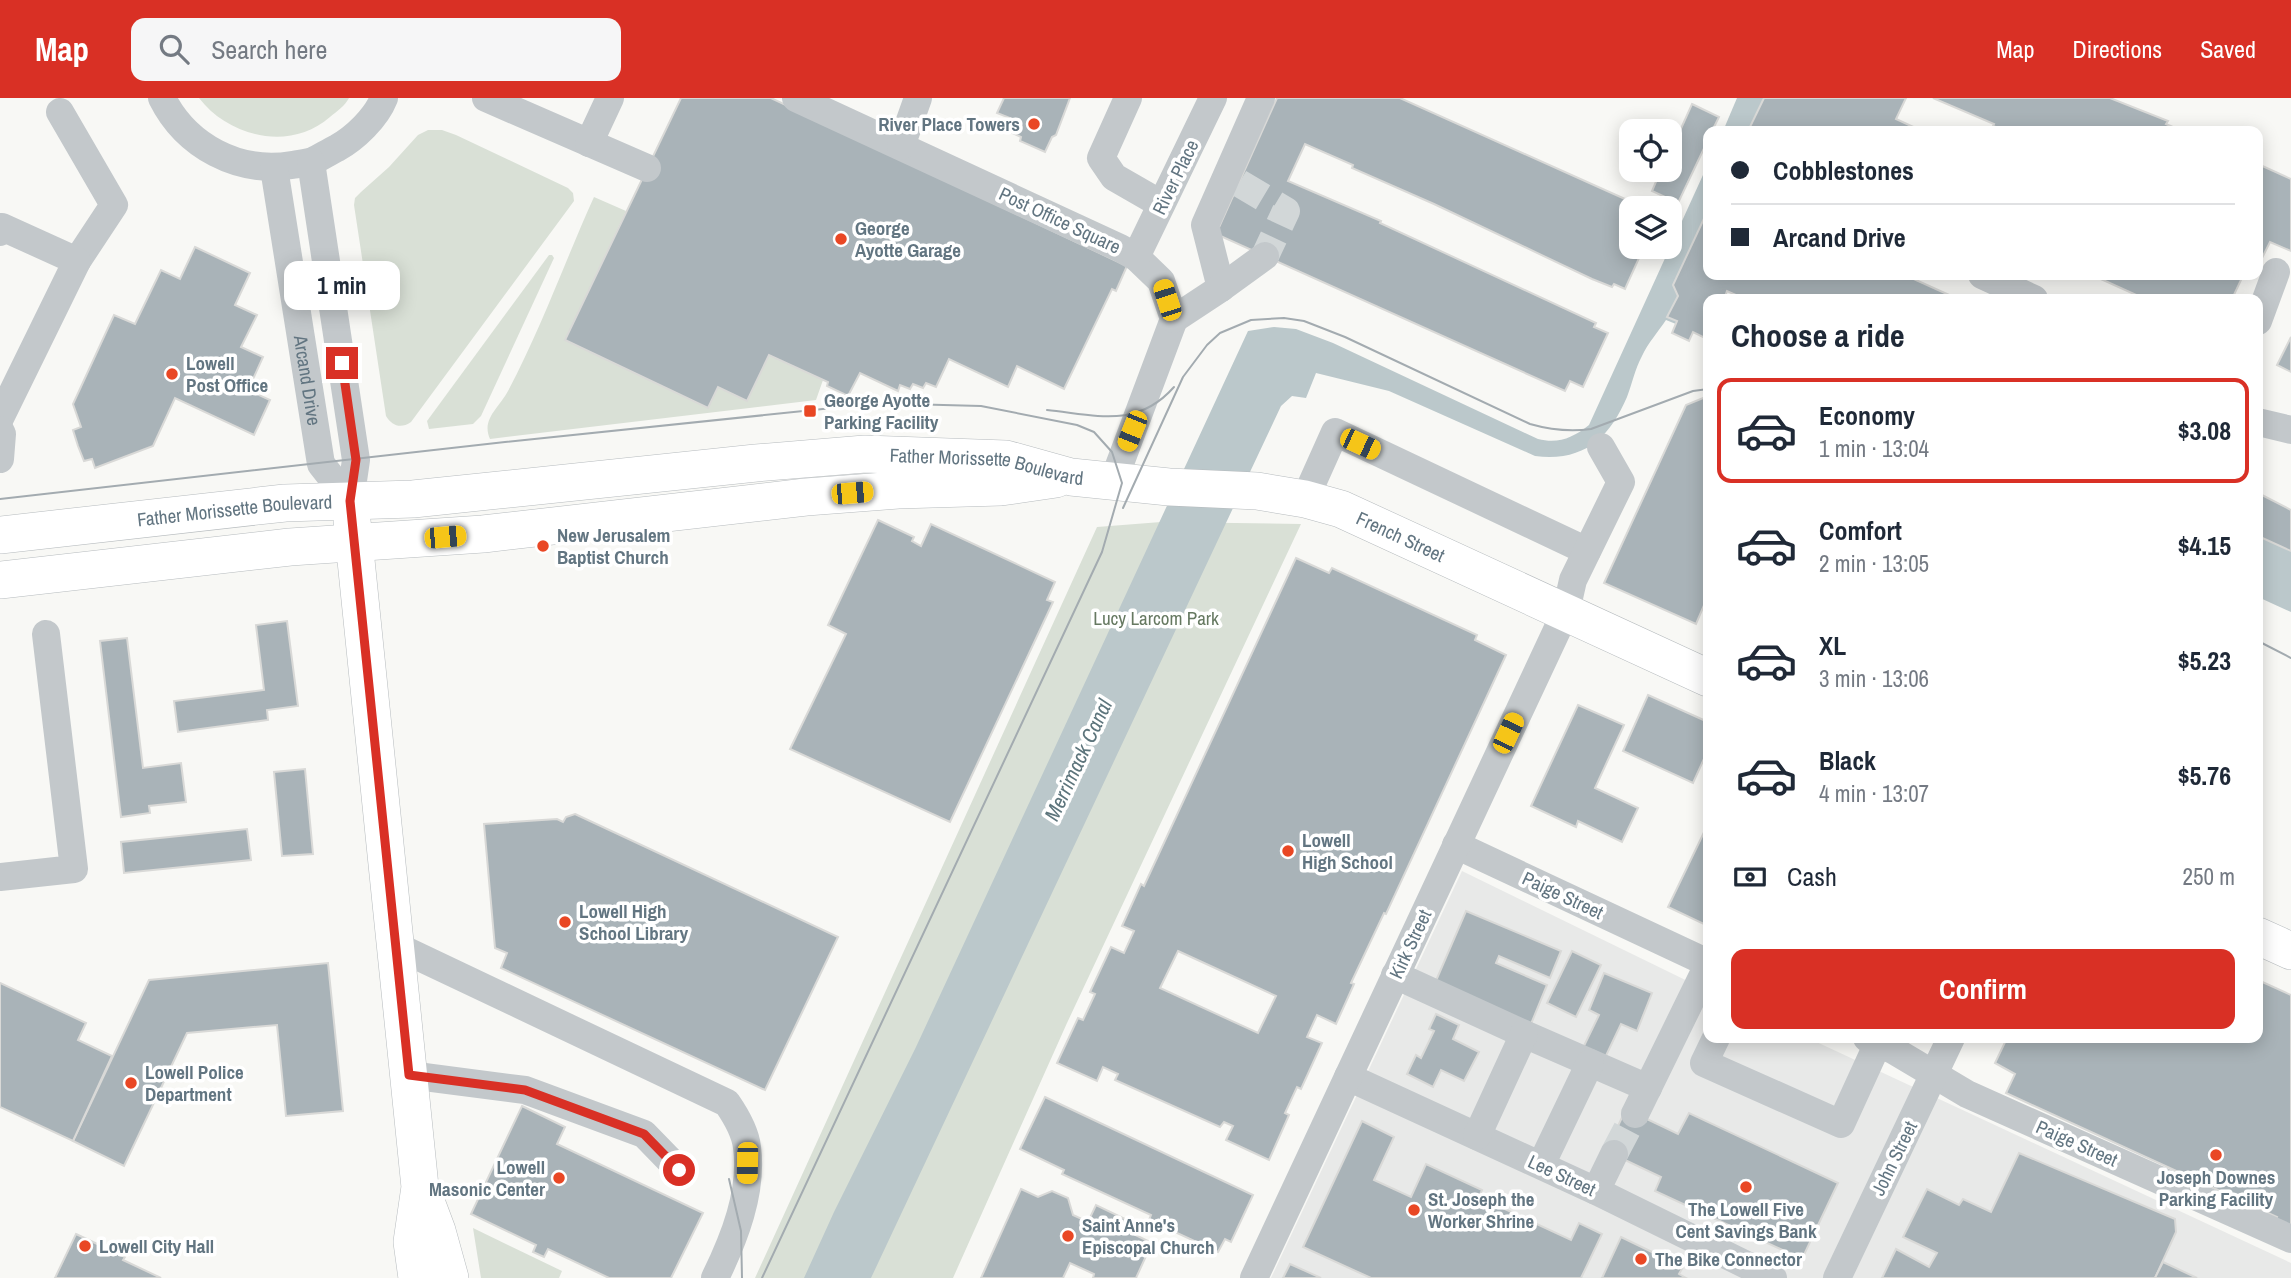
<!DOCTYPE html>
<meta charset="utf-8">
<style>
body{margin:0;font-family:"Archivo Narrow",sans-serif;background:#f6f6f7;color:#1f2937;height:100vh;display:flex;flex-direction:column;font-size:26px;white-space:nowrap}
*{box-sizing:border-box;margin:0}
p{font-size:23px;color:#747a83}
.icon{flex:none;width:38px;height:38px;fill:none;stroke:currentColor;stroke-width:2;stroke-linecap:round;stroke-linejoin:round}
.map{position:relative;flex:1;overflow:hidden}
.sheet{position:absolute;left:1703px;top:196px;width:560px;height:749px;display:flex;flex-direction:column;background:#fff;border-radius:14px;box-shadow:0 4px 18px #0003}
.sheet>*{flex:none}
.hud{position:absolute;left:1703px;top:28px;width:560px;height:154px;border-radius:14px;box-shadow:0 4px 18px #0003;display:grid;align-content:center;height:154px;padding:0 28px;background:#fff}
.buttons{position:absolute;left:1619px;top:21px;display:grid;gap:14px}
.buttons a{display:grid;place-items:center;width:63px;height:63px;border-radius:14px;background:#fff;box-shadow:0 4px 18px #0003;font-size:35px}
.end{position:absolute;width:32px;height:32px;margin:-16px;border:9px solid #d93025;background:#fff;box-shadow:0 0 0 4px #fff}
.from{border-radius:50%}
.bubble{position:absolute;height:49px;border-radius:14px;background:#fff;box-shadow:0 4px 18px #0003;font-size:23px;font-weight:700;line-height:49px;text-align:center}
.car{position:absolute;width:21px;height:42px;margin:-21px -10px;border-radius:9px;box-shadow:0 0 5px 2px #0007;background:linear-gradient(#f5c518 24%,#345 0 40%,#f5c518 0 76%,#345 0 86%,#f5c518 0)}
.hud b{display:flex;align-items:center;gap:24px;height:66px;font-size:26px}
.hud b+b{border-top:2px solid #e0e1e3}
.hud i{width:18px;height:18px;background:#1f2937}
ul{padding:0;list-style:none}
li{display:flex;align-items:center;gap:21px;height:105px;margin:0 14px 10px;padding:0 14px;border:4px solid transparent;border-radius:14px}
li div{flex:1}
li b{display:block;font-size:26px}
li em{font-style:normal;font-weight:700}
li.selected{border-color:#d93025}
li>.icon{width:63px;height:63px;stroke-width:1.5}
h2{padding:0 28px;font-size:32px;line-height:84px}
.pay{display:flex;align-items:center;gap:18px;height:77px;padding:0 28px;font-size:26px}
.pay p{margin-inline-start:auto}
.primary-button{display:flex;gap:14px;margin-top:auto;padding:14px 28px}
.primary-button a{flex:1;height:80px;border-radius:14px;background:#d93025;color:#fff;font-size:28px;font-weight:700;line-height:80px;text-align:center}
header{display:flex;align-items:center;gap:42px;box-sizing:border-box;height:98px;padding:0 35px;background:#d93025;color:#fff}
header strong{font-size:33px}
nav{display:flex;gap:38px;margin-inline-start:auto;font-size:24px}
.search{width:490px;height:63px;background:#f6f6f7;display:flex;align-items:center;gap:18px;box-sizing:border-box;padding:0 24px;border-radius:14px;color:#747a83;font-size:26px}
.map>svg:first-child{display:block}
.built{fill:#e8e9e8}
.green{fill:#d9e0d6}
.water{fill:#bbc8cb}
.building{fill:#a9b3b8;stroke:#d9d9d7;stroke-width:2;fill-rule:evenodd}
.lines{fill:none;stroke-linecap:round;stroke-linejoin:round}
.minor-tunnel{stroke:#d2d7d8;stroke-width:28;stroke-dasharray:28 14;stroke-linecap:butt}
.major-casing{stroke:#b6bbbe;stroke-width:38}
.minor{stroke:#c3c8cb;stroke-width:28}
.major{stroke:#fff;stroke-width:37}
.tram{stroke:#a3abb0;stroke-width:2}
.route{stroke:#d93025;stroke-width:9}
.poi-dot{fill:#e94724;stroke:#fff;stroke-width:2.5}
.labels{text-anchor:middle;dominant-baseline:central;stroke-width:7;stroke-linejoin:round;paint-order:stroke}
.poi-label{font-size:19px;font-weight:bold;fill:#627581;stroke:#fff;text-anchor:start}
.street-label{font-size:19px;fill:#627581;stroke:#fff}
.park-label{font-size:19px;fill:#667961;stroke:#fff}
.water-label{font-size:21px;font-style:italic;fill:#5d757c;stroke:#fff}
</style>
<header>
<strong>Map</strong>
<div class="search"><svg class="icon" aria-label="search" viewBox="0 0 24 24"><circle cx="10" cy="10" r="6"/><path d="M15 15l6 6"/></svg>Search here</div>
<nav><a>Map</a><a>Directions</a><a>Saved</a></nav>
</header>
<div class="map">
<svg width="2291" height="1180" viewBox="0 0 2291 1180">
<rect width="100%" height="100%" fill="#f8f8f5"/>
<path class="built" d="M1462,773L1708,893V940H1808L2291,1165V1180H1271Z"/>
<g class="green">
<path d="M199,0H349C345,8 337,13 330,19C290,54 229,39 199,0Z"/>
<path d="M428,32H442L456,37L568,90L573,95L574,103L411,324C401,331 392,328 386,318L354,107L355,100L361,94L389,69L418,37Z"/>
<path d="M594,99L626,113L565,242L708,310L718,289L747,302L769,257L823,282L816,302L490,341C481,321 499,310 508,293C541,231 565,163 594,99Z"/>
<path d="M549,157H552L554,160L481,318L473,326L429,331L427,323Z"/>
<path d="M1161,424L1301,426L1067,925L953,1180H755L1097,429Z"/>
<path d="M473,1130L562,1173L559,1180H481Z"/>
</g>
<g class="water">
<path d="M1737,0H1768L1752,33H1723Z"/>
<path d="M1708,66V239L1666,222C1658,234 1648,245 1642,258C1635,271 1632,286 1627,299C1609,341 1583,364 1535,358L1389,293L1316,275L1306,300L1292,298L1281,308L871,1180H804L834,1114L916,949L1248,233L1274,229L1296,231L1333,245L1538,341C1558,346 1573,340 1589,327Z"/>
<path d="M2258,438L2291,453V514L2258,499Z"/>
</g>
<g class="building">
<path d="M681,0H771L1127,168L1116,193L1112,191L1064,291L1017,268L1008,289L949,261L936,289L926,285L923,290L913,286L910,291L900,287L898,293L860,275L848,298L827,288L828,284L769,257L747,303L718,289L708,310L565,242Z"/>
<path d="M1004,0H1070L1056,37L1052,39L1045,54L1020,43L1021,39L1006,32L1010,20L997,15Z"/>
<path d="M1277,0H1400L1645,110H1631V149H1644L1625,191L1614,186L1612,189L1592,181L1434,106L1352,70L1353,67L1305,46L1288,83L1381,123L1380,125L1596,225L1594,229L1608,235L1583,289L1570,283L1565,293L1216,136Z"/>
<path d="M1764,0H1906L1896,21L1922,33H1748Z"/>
<path d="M1933,0H2110L2168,23L2166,26L2182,33H2006L1993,28L1994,26Z"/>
<path d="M1692,6L1719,19L1712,33H1708V42L1678,105L1652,93L1661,72H1670V55Z"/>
<path d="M2258,66L2291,81V153L2270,144L2261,162L2258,160Z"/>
<path d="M1708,112V177H1905L1958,201H1745L1727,193L1724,201H1708V234L1705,240L1693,234L1689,243L1672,235L1677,223L1667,219L1678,198L1673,187Z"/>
<path d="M195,149L250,175L235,207L257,217L241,249L263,259L248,292L270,302L254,337L175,300L153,348L95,370L92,361L84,363L78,348L73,332L81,329L73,306L114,217L135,226L161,172L180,181Z"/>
<path d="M2092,177H2235L2241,182L2232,201H2145Z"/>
<path d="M2291,239V274L2277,267Z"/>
<path d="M1708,298V498L1696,526L1604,485L1686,307Z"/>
<path d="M2258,395L2291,412V453L2258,438Z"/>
<path d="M878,422L914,439L912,443L921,448L931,426L1055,484L1047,502L1053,504L950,724L790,651L846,536L828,527Z"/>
<path d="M1296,460L1329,475L1332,470L1477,537L1475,542L1506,557L1386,816L1384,815L1351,885L1354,886L1336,926L1317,917L1307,939L1322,945L1301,991L1297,989L1285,1015L1289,1017L1269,1062L1226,1042L1233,1028L1224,1024L1220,1029L1115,982L1118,976L1103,969L1097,983L1057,965L1078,920L1083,922L1095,896L1090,894L1111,849L1124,855L1134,833L1122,828L1141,786L1144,788ZM1178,853L1276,898L1258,935L1160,890Z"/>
<path d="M287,523L298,608L267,612L268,622L178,634L174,603L264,592L256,527Z"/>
<path d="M127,540L143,670L181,665L186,704L149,708L150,715L121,719L100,543Z"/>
<path d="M1648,597L1708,624V652L1693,685L1623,653Z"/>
<path d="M1578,607L1624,627L1595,690L1638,710L1622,744L1578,723L1576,729L1531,708Z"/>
<path d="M305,671L313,756L282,758L274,674Z"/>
<path d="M575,716L838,839L765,992L501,870L507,855L495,850L484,726L557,721L563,724L566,719Z"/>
<path d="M1708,726V828L1668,809Z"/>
<path d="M247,731L251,762L124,775L121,744Z"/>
<path d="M1466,813L1561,853L1550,880L1499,858L1496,865L1547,887L1531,926L1435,885Z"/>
<path d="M1572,853L1601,867L1576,919L1547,905Z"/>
<path d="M328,865L343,1013L286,1018L277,927L187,935L124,1068L73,1043L149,882Z"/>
<path d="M1604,875L1652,895L1637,933L1621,926L1603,964L1581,954L1599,917L1589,912Z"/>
<path d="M2258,882L2291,897V1131L2275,1124L2277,1119L2006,995L2015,976L1995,965L2007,940H2258Z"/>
<path d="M0,885L86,925L78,942L112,958L73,1043L0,1009Z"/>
<path d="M1436,916L1459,927L1453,941L1479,954L1464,983L1441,972L1433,989L1407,976L1416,957L1421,960L1434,933L1429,931Z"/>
<path d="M1045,999L1253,1097L1231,1144L1225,1141L1218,1154L1149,1122L1151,1117L1062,1076L1064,1072L1020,1051Z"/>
<path d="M522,1008L565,1029L557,1046L703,1115L671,1180H609L548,1151L544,1159L533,1154L536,1147L471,1116Z"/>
<path d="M1626,1011L1678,1036L1689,1015L1838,1085L1802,1161L1655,1093L1661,1079L1606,1053Z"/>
<path d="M1362,1023L1394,1039L1374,1082L1411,1099L1426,1066L1482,1092L1479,1099L1571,1142L1579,1125L1602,1136L1581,1180H1371L1303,1149Z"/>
<path d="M2019,1055L2175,1121L2176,1134L2155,1180H1882L1896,1151L1929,1169L1937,1155L1903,1139L1927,1091L1959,1107L1963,1101L1991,1114Z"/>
<path d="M1021,1091L1038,1099L1052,1093L1068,1100L1073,1117L1088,1124L1096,1107L1125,1121L1121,1130L1152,1145L1136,1180H1093L1094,1176L1070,1165L1063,1180H981Z"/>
<path d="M76,1136L125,1159L123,1162L161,1180H55Z"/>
<path d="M1621,1139L1683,1169L1679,1176L1686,1180H1602Z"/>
<path d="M2163,1164L2197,1180H2155Z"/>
<path d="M1290,1166L1321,1180H1283Z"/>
</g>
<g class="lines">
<g class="minor-tunnel">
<path d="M1239,85L1286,113L1265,158"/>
<path d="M1614,1056L1635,1016"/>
</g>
<g class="major-casing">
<g id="major">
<path d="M352,423L420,1089L412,1144L417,1180"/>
<path id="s2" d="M0,437L285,405L413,401L756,365L865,356L1006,361L1071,379L1169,389L1257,393L1305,401L1341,411L1708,580"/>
<path d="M0,482L290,449L483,436L806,399L898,392L1001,389L1056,381"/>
<path d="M2258,838L2291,853"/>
<path d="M422,1093L437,1133L450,1180"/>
</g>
</g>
<g class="minor">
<path d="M162,0C186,48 238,76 292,67C298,66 306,65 313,63C321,59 329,54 337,50C355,40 376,20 384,0"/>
<path d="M486,0L647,70"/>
<path d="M796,0L1120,150L1136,159L1161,183L1174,221L1113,384"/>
<path d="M1128,0L1101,60L1114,79L1161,106"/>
<path d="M60,14L114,107L77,163"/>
<path d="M589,45L610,0"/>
<path d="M901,48L918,0"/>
<path d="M311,64L356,362L350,403"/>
<path id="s1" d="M274,70L321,366L350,403"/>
<path d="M0,134L2,129L77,163L0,320"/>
<path d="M1136,159L1213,0"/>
<path d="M1982,177L2034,201"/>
<path d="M1221,190L1205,127L1261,0"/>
<path d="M1174,221L1221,190L1265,158"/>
<path d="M2258,223L2276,174"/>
<path d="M2258,324L2291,332"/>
<path d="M0,332L2,336L0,361"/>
<path d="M1305,401L1335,334L1587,453"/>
<path d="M1456,747L1708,865"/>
<path d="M0,779L74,771L46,536"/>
<path d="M394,847L727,1005C736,1018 745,1033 747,1049C753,1094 734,1141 715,1180"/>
<path d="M1395,877L1524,936L1648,990"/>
<path d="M1716,940L1704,965L1841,1026L1878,945"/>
<path d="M1867,940L1893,952L1967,996L2291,1141"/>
<path d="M409,977L525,992L644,1036L679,1072"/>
<path d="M1348,979L1596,1093L1773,1180"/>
<path d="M1635,1016L1708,867"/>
<path d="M1477,1038L1524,936"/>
<path d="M1541,1067L1590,965"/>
<path d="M1596,1093L1614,1056"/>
<path d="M1254,1180L1566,513L1573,482L1621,384L1601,349"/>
<path d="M1837,1180L1951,940"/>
</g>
<use href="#major" class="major"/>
<g class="tram">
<path d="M1047,312C1096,317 1137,331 1174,289"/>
<path d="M0,401L505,344L852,308L906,306L981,308L1077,327L1094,334L1112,354L1122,385L1102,454L762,1180"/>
<path d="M1123,410L1183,279L1207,247L1220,235L1251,222L1284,220L1304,223L1345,239L1530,326C1551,332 1570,334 1591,331L1693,293L1708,291"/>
<path d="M2258,543L2291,560"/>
<path d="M729,1081L741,1133L742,1180"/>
</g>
</g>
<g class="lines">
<path class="route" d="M342,265L356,362L350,403L409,977L525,992L644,1036L679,1072"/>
</g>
<g class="poi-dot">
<circle cx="1034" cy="26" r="7"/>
<circle cx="841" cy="141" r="7"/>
<circle cx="172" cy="276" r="7"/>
<rect x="803" y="306" width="14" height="14" rx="3.5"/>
<circle cx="543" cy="448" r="7"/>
<circle cx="1288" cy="753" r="7"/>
<circle cx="565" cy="824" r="7"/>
<circle cx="131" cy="985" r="7"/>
<circle cx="2216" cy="1057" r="7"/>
<circle cx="559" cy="1080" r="7"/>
<circle cx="1746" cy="1089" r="7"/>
<circle cx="1414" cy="1112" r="7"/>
<circle cx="1068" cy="1138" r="7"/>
<circle cx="85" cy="1148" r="7"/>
<circle cx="1641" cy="1161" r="7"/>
</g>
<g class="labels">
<g class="poi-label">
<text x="1020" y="26" text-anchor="end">River Place Towers</text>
<text x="855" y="130">George<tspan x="855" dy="22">Ayotte Garage</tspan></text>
<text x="186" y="265">Lowell<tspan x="186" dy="22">Post Office</tspan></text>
<text x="824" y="302">George Ayotte<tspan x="824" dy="22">Parking Facility</tspan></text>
<text x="557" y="437">New Jerusalem<tspan x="557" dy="22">Baptist Church</tspan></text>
<text x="1302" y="742">Lowell<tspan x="1302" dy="22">High School</tspan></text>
<text x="579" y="813">Lowell High<tspan x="579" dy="22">School Library</tspan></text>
<text x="145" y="974">Lowell Police<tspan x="145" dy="22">Department</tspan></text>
<text x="545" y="1069" text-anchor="end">Lowell<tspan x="545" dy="22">Masonic Center</tspan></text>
<text x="2216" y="1079" text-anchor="middle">Joseph Downes<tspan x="2216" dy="22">Parking Facility</tspan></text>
<text x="1428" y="1101">St. Joseph the<tspan x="1428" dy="22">Worker Shrine</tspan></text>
<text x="1746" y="1111" text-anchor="middle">The Lowell Five<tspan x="1746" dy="22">Cent Savings Bank</tspan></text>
<text x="1082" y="1127">Saint Anne's<tspan x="1082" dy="22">Episcopal Church</tspan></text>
<text x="99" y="1148">Lowell City Hall</text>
<text x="1655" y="1161">The Bike Connector</text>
</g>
<g class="street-label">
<text transform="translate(1175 79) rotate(-64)">River Place</text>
<text transform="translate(1060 122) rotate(25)">Post Office Square</text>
<text stroke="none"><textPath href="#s1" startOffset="215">Arcand Drive</textPath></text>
<text stroke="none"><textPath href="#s2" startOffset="992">Father Morissette Boulevard</textPath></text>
<text stroke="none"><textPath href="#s2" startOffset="236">Father Morissette Boulevard</textPath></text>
<text stroke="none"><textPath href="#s2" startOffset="1416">French Street</textPath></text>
<text transform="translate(1563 797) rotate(25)">Paige Street</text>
<text transform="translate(1410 846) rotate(-65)">Kirk Street</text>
<text transform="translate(2077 1045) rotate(24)">Paige Street</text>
<text transform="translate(1894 1060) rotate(-64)">John Street</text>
<text transform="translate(1562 1077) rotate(25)">Lee Street</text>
</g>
<g class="park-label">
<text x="1156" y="520">Lucy Larcom Park</text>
</g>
<g class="water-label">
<text transform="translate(1078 662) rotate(-65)">Merrimack Canal</text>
</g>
</g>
</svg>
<div class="buttons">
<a><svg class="icon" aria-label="locate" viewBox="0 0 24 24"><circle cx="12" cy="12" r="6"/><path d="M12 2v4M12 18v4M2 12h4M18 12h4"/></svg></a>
<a><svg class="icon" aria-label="layers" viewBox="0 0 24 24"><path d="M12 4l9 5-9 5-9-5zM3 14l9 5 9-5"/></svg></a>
</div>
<i class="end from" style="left:679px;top:1072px"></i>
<i class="end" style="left:342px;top:265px"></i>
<div class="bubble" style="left:284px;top:163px;width:116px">1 min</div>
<i class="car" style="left:1167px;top:202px;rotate:342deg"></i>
<i class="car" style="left:1132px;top:333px;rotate:202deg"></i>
<i class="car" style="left:1360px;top:346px;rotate:115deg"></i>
<i class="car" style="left:852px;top:395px;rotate:85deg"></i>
<i class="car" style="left:445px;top:439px;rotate:85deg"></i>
<i class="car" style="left:1508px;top:635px;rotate:25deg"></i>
<i class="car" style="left:747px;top:1065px;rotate:181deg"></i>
<div class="hud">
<b><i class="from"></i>Cobblestones</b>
<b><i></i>Arcand Drive</b>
</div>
<section class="sheet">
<h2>Choose a ride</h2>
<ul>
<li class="selected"><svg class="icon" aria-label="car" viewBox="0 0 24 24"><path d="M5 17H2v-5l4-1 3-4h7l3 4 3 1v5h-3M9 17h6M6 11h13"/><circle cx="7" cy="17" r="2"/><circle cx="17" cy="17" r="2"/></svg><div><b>Economy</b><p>1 min · 13:04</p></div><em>$3.08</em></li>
<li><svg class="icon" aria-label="car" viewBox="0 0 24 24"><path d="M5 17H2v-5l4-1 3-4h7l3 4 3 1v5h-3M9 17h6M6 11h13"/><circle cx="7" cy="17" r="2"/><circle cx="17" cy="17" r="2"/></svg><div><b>Comfort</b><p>2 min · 13:05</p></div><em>$4.15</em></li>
<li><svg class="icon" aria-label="car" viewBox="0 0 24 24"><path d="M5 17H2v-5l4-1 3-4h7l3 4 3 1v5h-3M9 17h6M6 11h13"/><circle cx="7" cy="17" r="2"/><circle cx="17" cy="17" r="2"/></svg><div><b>XL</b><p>3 min · 13:06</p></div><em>$5.23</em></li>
<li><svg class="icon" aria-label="car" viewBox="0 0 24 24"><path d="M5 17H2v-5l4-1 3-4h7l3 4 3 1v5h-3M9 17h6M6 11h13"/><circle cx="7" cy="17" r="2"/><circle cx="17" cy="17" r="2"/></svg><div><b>Black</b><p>4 min · 13:07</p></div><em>$5.76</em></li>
</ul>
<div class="pay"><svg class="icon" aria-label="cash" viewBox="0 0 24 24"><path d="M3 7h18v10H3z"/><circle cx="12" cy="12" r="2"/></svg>Cash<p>250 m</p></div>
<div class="primary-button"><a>Confirm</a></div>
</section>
</div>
